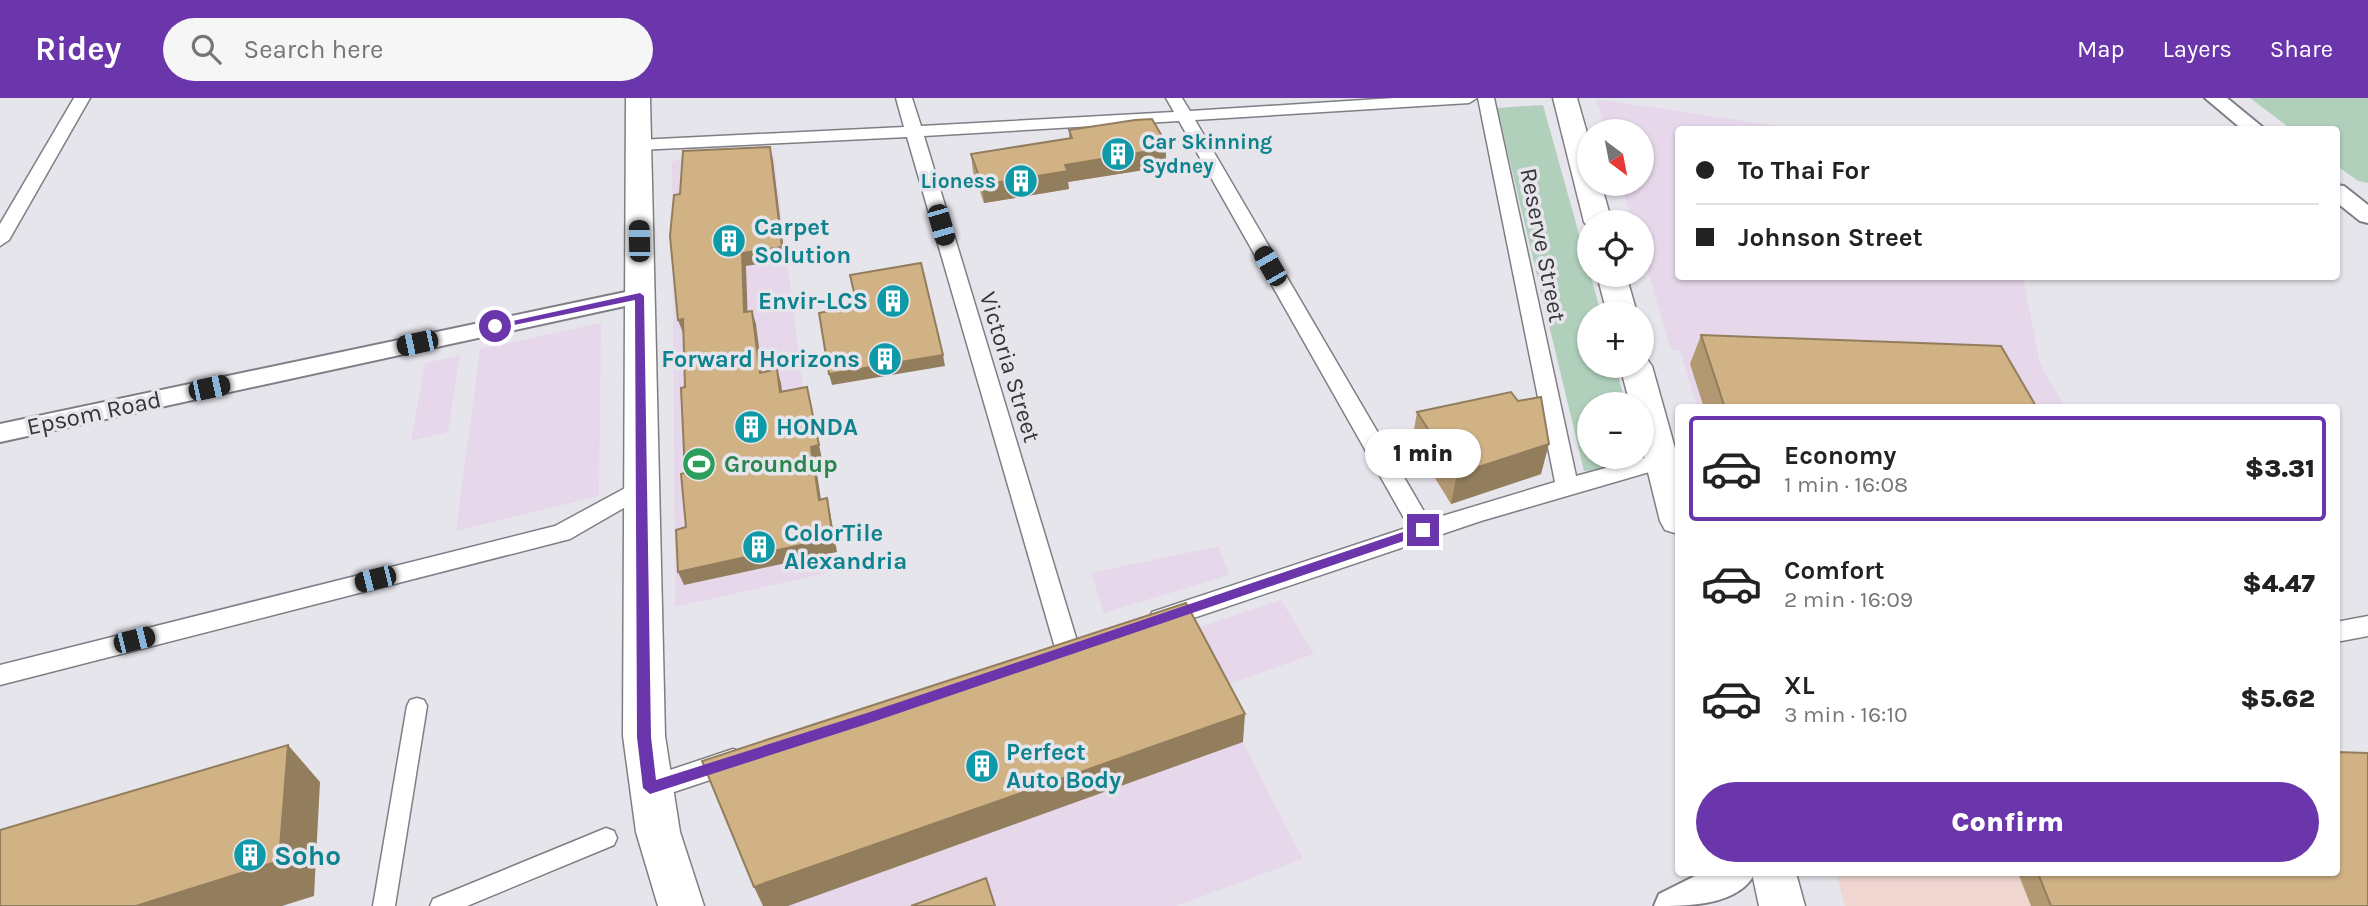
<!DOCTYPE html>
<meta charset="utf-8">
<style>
body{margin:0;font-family:Karla,sans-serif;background:#f6f6f6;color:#222;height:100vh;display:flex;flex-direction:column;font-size:26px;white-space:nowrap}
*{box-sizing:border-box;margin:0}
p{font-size:23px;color:#767676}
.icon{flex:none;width:38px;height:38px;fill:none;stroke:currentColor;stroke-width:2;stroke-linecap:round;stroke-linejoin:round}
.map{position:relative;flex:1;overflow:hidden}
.panel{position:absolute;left:1675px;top:306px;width:665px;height:472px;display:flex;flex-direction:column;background:#fff;border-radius:7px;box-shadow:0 2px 5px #0004}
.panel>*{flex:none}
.top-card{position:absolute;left:1675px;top:28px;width:665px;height:154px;border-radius:7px;box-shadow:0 2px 5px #0004;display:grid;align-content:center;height:154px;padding:0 21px;background:#fff}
.needle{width:46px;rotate:148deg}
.tools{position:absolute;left:1577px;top:21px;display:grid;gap:14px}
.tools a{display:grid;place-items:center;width:77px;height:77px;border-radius:50%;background:#fff;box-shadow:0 2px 5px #0004;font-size:35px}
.end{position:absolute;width:32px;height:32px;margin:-16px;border:9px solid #6b35ab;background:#fff;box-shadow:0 0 0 4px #fff}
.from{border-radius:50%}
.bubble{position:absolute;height:49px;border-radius:24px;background:#fff;box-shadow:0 2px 5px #0004;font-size:23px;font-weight:800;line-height:49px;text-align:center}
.car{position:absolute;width:21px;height:42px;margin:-21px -10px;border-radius:9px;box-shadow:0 0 5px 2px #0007;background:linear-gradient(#222 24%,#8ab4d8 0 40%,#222 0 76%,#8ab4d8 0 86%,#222 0)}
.top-card b{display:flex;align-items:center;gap:24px;height:66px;font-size:26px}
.top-card b+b{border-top:2px solid #e0e0e0}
.top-card i{width:18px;height:18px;background:#222}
ul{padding:12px 0 0;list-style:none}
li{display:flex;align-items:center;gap:21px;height:105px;margin:0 14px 10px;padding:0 7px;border:4px solid transparent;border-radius:7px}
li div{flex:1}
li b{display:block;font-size:26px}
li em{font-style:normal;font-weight:800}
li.active{border-color:#6b35ab}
li>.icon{width:63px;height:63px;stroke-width:1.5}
.primary-button{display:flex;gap:14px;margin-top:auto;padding:14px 21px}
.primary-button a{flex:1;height:80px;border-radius:42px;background:#6b35ab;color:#fff;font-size:28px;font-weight:800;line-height:80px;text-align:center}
header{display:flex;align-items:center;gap:42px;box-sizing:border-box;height:98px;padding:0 35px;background:#6b35ab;color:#fff}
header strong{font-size:33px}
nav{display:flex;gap:38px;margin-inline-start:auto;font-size:24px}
.search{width:490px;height:63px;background:#f6f6f6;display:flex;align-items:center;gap:18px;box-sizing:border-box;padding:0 24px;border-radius:38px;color:#767676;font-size:26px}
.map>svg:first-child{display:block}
.commercial{fill:#e6d7ea}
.industrial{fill:#f0d6d1}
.green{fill:#b0d0bc}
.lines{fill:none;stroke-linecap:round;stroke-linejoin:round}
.pedestrian-casing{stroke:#7f7e84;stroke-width:3}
.minor-casing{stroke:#7f7e84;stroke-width:3}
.tertiary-casing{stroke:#7f7e84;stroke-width:4}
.primary-casing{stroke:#7f7e84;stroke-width:3}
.pedestrian{fill:#fff;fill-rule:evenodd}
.minor{fill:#fff;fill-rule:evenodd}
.tertiary{fill:#fff;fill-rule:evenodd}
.primary{fill:#fff;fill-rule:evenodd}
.wall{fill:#b39972}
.shaded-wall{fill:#927d5d}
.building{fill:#d0b285;stroke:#927d5d;stroke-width:2}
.route{fill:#6b35ab}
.labels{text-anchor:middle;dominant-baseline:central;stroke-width:7;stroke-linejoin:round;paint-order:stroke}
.far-culture-label{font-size:21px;font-weight:bold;fill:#0d838f;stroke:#e7e5ec;text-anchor:start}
.culture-label{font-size:24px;font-weight:bold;fill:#0d838f;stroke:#e7e5ec;text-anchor:start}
.street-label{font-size:24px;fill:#343436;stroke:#e7e5ec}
.leisure-label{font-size:24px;font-weight:bold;fill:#27864d;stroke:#e7e5ec;text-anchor:start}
.near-culture-label{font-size:28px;font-weight:bold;fill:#0d838f;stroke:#e7e5ec;text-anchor:start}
</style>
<header>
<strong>Ridey</strong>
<div class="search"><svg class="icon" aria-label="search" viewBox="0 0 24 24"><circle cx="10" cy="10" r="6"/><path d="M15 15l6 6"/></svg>Search here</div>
<nav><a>Map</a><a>Layers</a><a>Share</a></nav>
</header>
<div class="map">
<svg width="2368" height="808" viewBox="0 0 2368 808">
<rect width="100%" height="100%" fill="#e7e5ec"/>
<g class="commercial">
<path d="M1596,1L1799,31L1678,32V178L2023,179L2040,266L2066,310H1697L1680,252H1671L1642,153V124H1633L1621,86H1642V33H1606Z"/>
<path d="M774,55L826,475L675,509L672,64L681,60Z"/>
<path d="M601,225L599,398L456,433L480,251Z"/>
<path d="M460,257L448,334L411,343L425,265Z"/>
<path d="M1219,448L1229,477L1104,515L1091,475Z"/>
<path d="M1281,502L1314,556L1215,591L1303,761L1176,808H764L715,691Z"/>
</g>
<path class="industrial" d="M1836,775H2336L2368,808H1845Z"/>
<g class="green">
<path d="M2250,0H2368V85L2358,83L2336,67V32L2291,31Z"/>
<path d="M1543,7L1601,215H1589V268H1615L1626,306H1589V359H1641L1643,369L1584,373L1497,10Z"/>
</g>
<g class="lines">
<g class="pedestrian-casing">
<g id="pedestrian">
<path d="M417,600L424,602L427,608L395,808H373L407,608L410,602Z"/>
<path d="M606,730L614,733L617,740L614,747L467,808H430L433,801Z"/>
</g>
</g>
<g class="minor-casing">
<g id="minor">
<path d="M74,0H90L9,142L0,148V126Z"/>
<path d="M896,0H912L921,28L1174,14L1166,0H1182L1190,13L1394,0H1477L1469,5L1195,22L1429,422L1555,384L1478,0H1494L1576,378L1662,355L1670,358L1673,363L1670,368L1481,423L1161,531L1152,528L1149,521L1152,514L1409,429L1179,23L924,38L1080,553L1076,560L1067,563L1058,560L907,39L638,52L630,47L638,42L904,29Z"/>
<path d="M640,382L648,384L651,390L648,396L570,441L0,587V567L555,428Z"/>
<path d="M2368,518V538L2336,544V524Z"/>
<path d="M733,651L743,655L747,663L743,671L650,702L640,698L636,690L640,682Z"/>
</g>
</g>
<g class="tertiary-casing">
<g id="tertiary">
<path d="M2205,0H2227L2266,32H2243Z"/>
<path d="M2336,87L2344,88L2368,107V125L2360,123L2336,104Z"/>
<path d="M640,191L648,193L652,198L648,203L0,344V326Z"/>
<path d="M1701,775H1755C1739,808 1687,808 1654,808L1659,796Z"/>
</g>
</g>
<g class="primary-casing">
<g id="primary">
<path d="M626,0H650L665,638L680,734L704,808H658L636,734L623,638Z"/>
<path d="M1553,0H1577L1589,42V86H1601L1612,124H1589V130L1584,124Z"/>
<path d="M1597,177H1626L1637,215H1607Z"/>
<path d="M1642,259L1647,261L1652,268L1678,361V436L1665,432L1660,423L1642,350V306H1630L1620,268H1642Z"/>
<path d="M1752,775H1796L1805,808H1759Z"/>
</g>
</g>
<use href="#pedestrian" class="pedestrian"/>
<use href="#minor" class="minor"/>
<use href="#tertiary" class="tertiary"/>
<use href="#primary" class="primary"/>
</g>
<g class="wall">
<path d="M1069,32L1166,63L1150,66V71L1068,84L1069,91L984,105L973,74L971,56L1069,41Z"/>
<path d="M1701,237L2037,310H1704L1690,266Z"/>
<path d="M1417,314L1541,376L1451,406L1412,343Z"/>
<path d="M2018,775H2336L2368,808H2031Z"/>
</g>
<g class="shaded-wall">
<path d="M1166,45V63L1150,66V71L1068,84L1069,91L984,105L982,87L1148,48Z"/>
<path d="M770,49L773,62L785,162L746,168L748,228L744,214L742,155Z"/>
<path d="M752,213L756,226L764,288L760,275Z"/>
<path d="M683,221L688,234L683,235L678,222Z"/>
<path d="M943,257L945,268L832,287L829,276Z"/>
<path d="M777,271L781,285L784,308L780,294Z"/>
<path d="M807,289L822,361L815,362L823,415L819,402L811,349Z"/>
<path d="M1549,346L1541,376L1451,406L1457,376Z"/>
<path d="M827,400L830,414L837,454L684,487L678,474Z"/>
<path d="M1245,616L1243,644L788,808H763L754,789Z"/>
<path d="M288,647L320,684L314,798L282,808H136Z"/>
</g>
<g class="building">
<path d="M1152,21L1166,45L1148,48L1150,53L1065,67L1068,73L982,87L971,56L1072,40L1069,32L1135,22Z"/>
<path d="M770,49L782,149L742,155L744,214L752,213L760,275L777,271L780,294L807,289L819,347L811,349L819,402L827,400L833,440L678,474L676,432L686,429L681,376L685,375L681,290L685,289L683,221L678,222L670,138L674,97L680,96L683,53Z"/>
<path d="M921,165L943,257L829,276L819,215L857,207L850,177Z"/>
<path d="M1701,237L2001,248L2037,310H1725Z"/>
<path d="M1511,294L1518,303L1541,299L1549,346L1457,376L1417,314Z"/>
<path d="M1186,505L1245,616L754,789L702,663Z"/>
<path d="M288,647L279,763L136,808H0V732Z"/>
<path d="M2336,654L2368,655V808H2051L2038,775H2336Z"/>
<path d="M986,780L995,808H911Z"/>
</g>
<path class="route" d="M640,195L644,198L651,639L656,682L867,615L1418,429L1423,428L1428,432L1427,435L867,626L650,696L643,690L637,639L635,202L495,231L490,228Z"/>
<defs>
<g id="building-disc" transform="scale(1.75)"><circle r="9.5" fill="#0f9aa8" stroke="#e7e5ec"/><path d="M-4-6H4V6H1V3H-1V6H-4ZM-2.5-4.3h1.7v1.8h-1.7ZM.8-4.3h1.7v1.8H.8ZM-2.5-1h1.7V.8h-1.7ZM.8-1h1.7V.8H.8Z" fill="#fff"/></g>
<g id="stadium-disc" transform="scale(1.75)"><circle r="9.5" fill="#2e9e5b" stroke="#e7e5ec"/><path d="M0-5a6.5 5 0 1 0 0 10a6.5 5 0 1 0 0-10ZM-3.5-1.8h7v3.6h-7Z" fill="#fff"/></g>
</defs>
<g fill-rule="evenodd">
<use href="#building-disc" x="1118" y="56"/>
<use href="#building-disc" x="1021" y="83"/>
<use href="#building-disc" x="729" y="143"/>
<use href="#building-disc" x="893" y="203"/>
<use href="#building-disc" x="885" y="261"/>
<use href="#building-disc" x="751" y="329"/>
<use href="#stadium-disc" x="699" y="366"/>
<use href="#building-disc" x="759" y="449"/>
<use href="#building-disc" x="982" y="668"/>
<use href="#building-disc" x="250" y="757"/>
</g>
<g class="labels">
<g class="far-culture-label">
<text x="1142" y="44">Car Skinning<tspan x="1142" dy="24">Sydney</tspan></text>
<text x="996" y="83" text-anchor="end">Lioness</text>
</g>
<g class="culture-label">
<text x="754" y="129">Carpet<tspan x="754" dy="28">Solution</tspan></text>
<text x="868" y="203" text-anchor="end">Envir-LCS</text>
<text x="860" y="261" text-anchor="end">Forward Horizons</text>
<text x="776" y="329">HONDA</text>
<text x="784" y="435">ColorTile<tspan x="784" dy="28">Alexandria</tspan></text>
<text x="1006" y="654">Perfect<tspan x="1006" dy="28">Auto Body</tspan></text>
</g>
<g class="street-label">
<text transform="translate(1543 147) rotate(79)">Reserve Street</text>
<text transform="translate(1010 269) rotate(73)">Victoria Street</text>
<text transform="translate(94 315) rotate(-12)">Epsom Road</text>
</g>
<g class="leisure-label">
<text x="724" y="366">Groundup</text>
</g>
<g class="near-culture-label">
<text x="274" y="757">Soho</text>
</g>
</g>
</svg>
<div class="tools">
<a><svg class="needle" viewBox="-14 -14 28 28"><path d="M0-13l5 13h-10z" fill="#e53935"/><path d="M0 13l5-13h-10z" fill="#767676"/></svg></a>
<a><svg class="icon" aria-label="locate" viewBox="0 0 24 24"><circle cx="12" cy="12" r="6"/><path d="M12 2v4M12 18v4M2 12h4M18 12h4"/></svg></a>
<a>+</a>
<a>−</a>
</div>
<i class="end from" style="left:495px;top:228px"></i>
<i class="end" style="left:1423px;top:432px"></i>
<div class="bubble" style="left:1365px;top:331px;width:116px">1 min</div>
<i class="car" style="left:941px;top:127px;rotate:164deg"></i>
<i class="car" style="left:639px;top:143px;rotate:359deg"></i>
<i class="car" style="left:1270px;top:168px;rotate:330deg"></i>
<i class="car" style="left:417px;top:245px;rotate:258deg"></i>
<i class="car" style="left:209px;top:290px;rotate:78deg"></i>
<i class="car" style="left:375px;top:481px;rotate:256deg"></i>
<i class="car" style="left:134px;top:542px;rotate:76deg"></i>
<div class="top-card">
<b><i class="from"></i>To Thai For</b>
<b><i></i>Johnson Street</b>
</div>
<section class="panel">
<ul>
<li class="active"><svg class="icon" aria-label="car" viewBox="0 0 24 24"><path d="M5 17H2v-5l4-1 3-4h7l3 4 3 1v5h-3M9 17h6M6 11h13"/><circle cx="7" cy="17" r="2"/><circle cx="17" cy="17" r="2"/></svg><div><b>Economy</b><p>1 min · 16:08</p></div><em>$3.31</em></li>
<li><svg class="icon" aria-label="car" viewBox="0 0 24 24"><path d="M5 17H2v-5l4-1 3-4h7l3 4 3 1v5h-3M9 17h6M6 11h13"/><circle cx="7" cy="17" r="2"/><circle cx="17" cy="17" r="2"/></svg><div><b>Comfort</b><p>2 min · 16:09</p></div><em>$4.47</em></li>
<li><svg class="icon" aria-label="car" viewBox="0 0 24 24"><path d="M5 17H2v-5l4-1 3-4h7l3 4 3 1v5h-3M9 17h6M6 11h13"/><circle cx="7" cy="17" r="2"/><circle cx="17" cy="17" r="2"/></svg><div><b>XL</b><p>3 min · 16:10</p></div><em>$5.62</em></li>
</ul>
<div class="primary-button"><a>Confirm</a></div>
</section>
</div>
